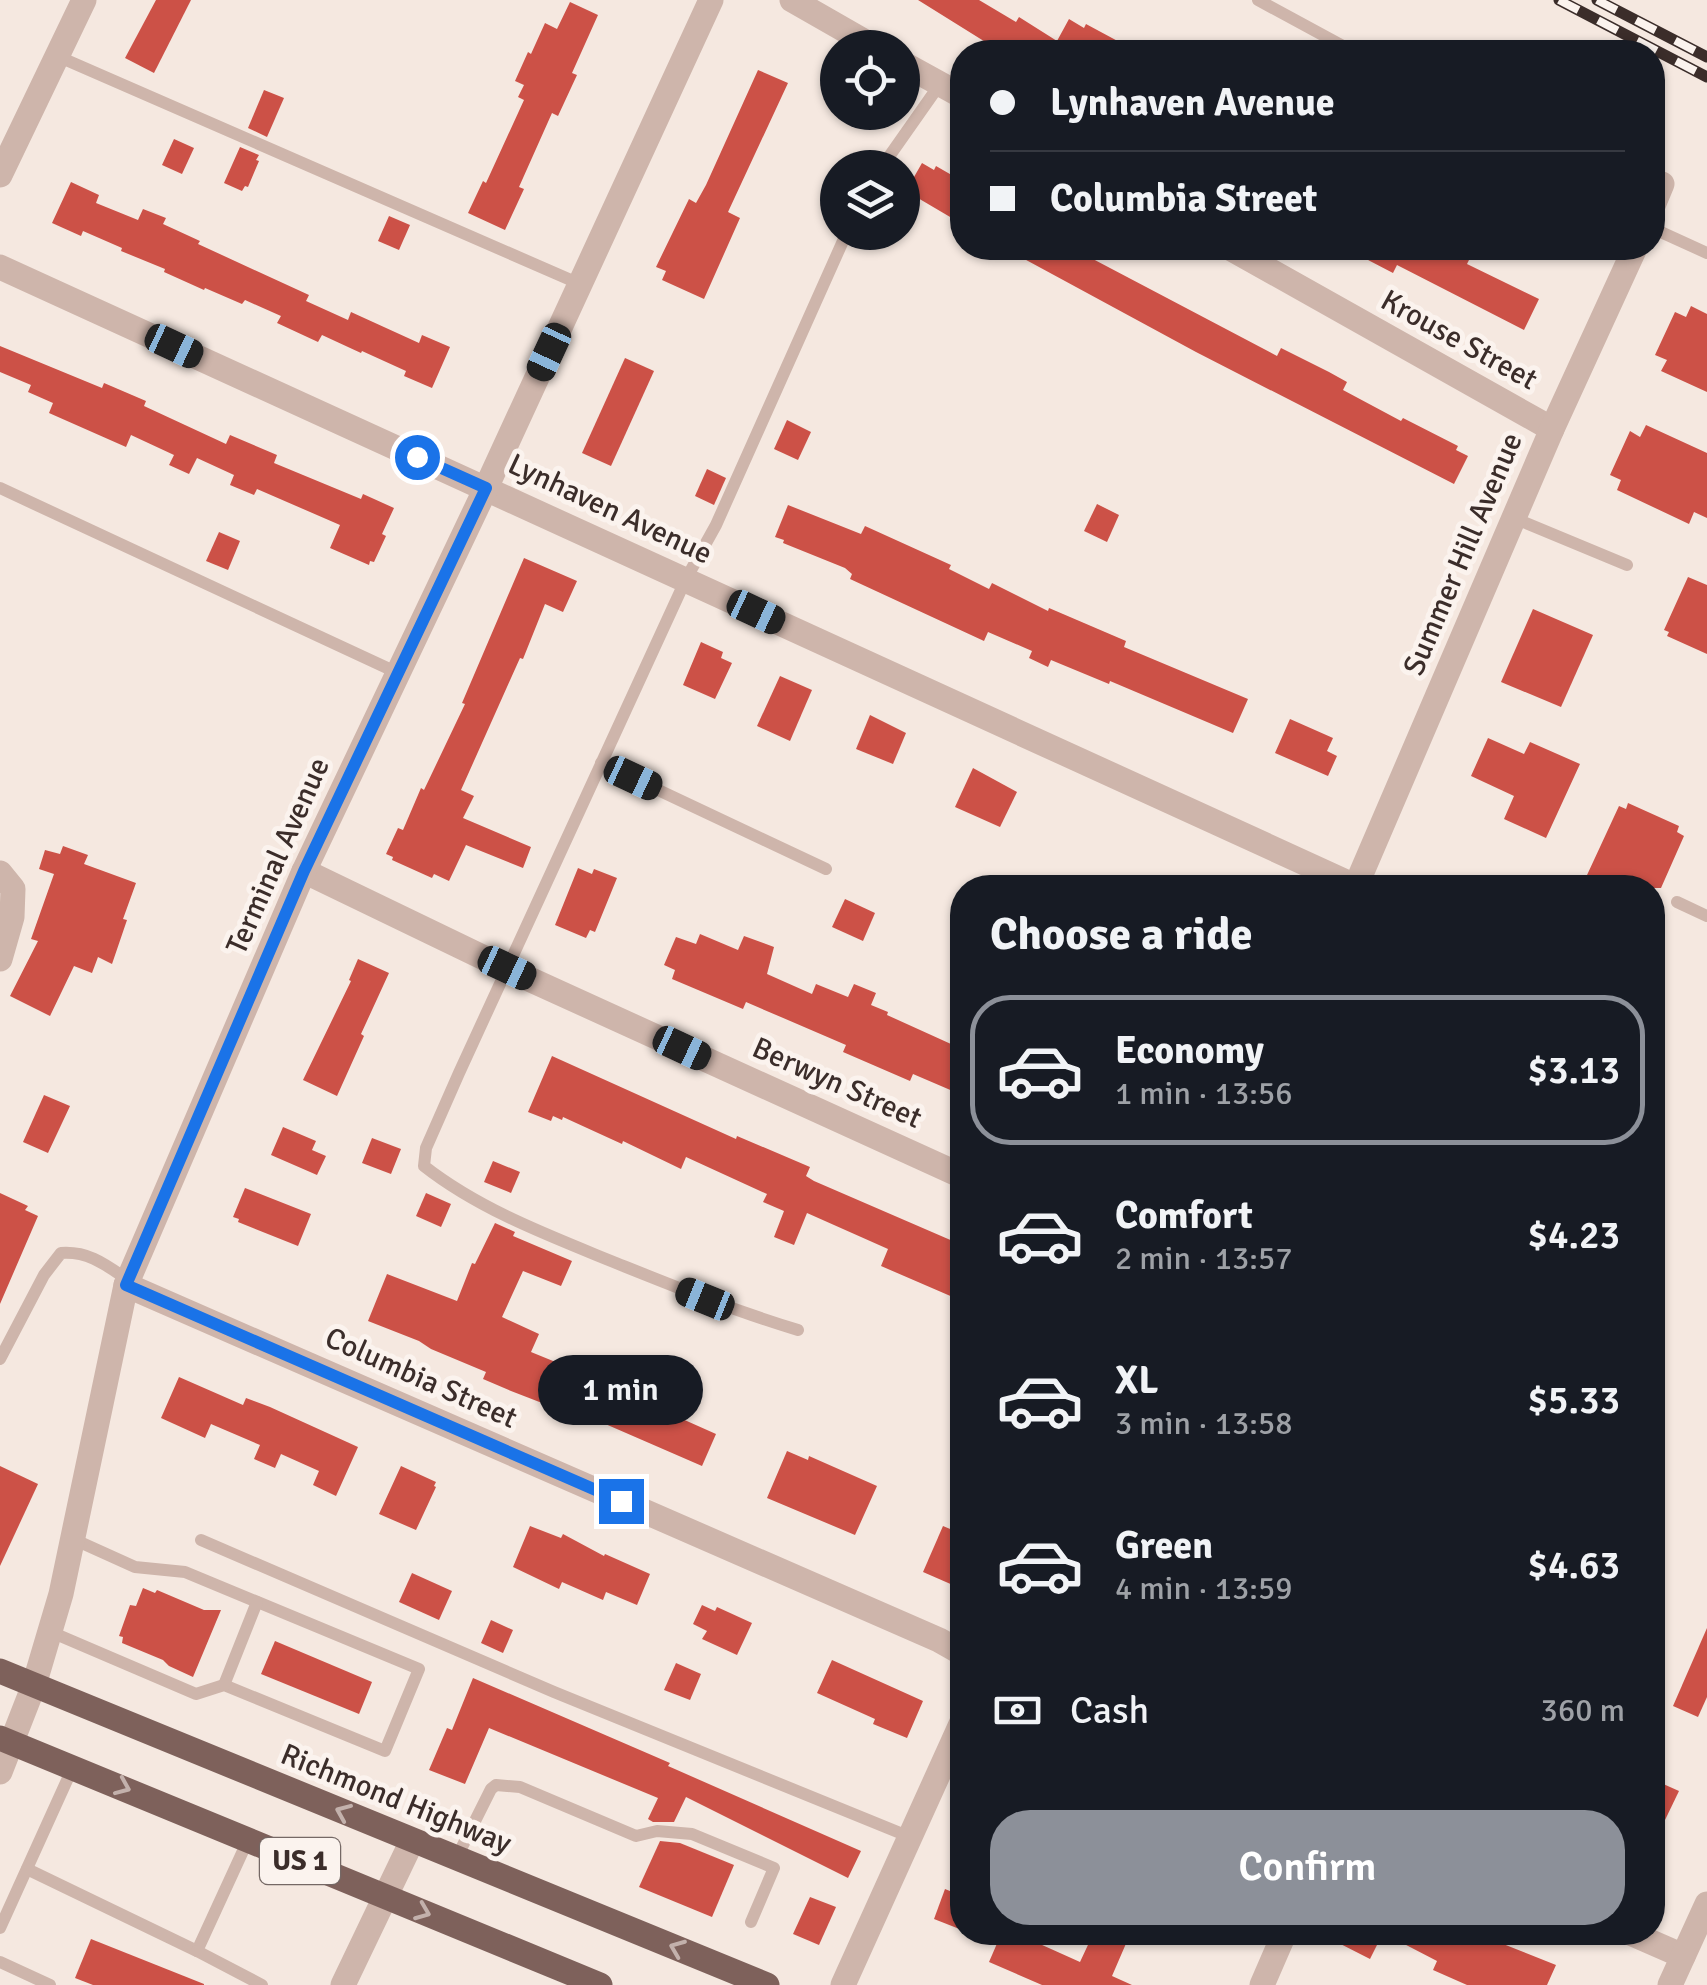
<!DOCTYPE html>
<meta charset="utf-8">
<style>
body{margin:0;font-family:Signika,sans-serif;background:#242831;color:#f1f3f6;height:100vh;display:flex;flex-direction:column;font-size:38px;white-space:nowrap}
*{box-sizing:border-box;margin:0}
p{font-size:32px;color:#9ea1a6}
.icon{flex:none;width:55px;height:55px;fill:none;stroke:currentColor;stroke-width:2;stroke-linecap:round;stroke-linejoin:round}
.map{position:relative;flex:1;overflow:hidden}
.sheet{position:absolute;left:950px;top:875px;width:715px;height:1070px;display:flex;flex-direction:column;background:#171b24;border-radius:40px;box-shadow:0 2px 8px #0004}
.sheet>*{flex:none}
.banner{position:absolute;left:950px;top:40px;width:715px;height:220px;border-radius:40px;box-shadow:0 2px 8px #0004;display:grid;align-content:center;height:220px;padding:0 40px;background:#171b24}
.fabs{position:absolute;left:820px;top:30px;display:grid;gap:20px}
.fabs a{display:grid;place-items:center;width:100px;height:100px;border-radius:50%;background:#171b24;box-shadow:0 2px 8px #0004;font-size:50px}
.end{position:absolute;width:45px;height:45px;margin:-22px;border:12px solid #1a73e8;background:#fff;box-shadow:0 0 0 5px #fff}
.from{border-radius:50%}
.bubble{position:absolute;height:70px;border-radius:35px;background:#171b24;box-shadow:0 2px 8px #0004;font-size:32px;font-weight:600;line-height:70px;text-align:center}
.car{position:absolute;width:30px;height:60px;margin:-30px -15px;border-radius:12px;box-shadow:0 0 8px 2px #0007;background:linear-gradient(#222 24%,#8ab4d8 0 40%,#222 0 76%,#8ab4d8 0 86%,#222 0)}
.banner b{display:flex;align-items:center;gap:35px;height:95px;font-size:38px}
.banner b+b{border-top:2px solid #363941}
.banner i{width:25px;height:25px;background:#f1f3f6}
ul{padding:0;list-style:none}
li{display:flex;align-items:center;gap:30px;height:150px;margin:0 20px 15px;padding:0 20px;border:5px solid transparent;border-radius:40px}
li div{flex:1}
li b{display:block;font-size:38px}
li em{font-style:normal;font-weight:600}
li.active{border-color:#8c9099}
li>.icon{width:90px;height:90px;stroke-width:1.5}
h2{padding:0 40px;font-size:45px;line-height:120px}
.pay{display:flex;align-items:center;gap:25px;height:110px;padding:0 40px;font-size:38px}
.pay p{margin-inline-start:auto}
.primary-button{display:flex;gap:20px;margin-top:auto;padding:20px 40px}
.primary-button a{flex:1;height:115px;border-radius:40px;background:#8c9099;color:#fff;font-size:40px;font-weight:600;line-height:115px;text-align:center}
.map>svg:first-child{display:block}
.building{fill:#cc5147}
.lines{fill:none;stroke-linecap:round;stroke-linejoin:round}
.service{stroke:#ceb5ab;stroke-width:12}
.minor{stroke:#ceb5ab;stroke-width:25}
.tertiary{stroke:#ceb5ab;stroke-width:25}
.primary{stroke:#7e615b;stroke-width:25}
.rail-casing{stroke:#3b2d2a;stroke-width:11}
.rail{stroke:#fbf3ee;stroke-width:8;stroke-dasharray:22;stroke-linecap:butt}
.oneway{stroke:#c3b1ac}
.route{stroke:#1a73e8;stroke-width:12}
.labels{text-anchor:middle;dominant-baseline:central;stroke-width:10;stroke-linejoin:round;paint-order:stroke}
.shield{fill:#fbf3ee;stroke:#756865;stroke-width:2.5}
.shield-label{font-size:28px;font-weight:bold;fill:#3b2d2a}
.street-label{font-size:30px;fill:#3b2d2a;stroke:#fbf3ee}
</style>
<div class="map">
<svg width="1707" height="1985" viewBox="0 0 1707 1985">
<rect width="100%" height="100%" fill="#f5e8e0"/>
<g class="building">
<path d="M156,0H191L154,73L125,58Z"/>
<path d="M918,0H979L1016,22L1019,17L1057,41L1069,19L1084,28L1086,24L1138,52H982L987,43Z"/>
<path d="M570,2L598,15L572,73L577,75L558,116L552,113L519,187L524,189L505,230L468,213L483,181L486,183L524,100L518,97L524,85L515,81L528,52L531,54L545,23L557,29Z"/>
<path d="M758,70L788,83L728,212L740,218L704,299L662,280L666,271L656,267L689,199L696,203L706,185Z"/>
<path d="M264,90L284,98L267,137L248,128Z"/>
<path d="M174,139L194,148L182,174L162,165Z"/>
<path d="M240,147L259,155L256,160L259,161L248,187L245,186L242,191L224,183Z"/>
<path d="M922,163L934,170L936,166L962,181V224L906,191Z"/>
<path d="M71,182L99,195L96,203L138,220L143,209L166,218L163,224L200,241L198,244L309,295L306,301L348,320L351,312L419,343L422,335L450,347L432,388L404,376L406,371L362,351L361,353L322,335L318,342L277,323L281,316L245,300L242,304L205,288L204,290L164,272L165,269L121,251L122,248L83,231L81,236L52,223Z"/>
<path d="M389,216L410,225L399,250L378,241Z"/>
<path d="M1004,248H1072L1277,356L1281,348L1329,372L1347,382L1343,390L1401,421L1403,418L1458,446L1456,450L1468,456L1454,484L1196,352Z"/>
<path d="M1345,248H1443L1469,260L1467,264L1539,299L1524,330L1397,265L1393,273Z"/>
<path d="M1691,306L1707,314V392L1661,371L1667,360L1655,355L1675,312L1686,317Z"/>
<path d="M0,346L102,388L104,383L146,401L144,406L226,444L230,435L277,455L274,463L361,499L363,494L394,508L382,534L386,536L374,562L370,561L369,565L330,548L340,525L257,489L254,495L230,485L234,475L197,458L189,474L169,465L174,455L131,435L126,447L49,413L53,403L28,392L31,385L0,372Z"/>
<path d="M625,358L654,371L611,466L582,453Z"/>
<path d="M787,420L811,432L798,460L774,449Z"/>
<path d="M1646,425L1707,453V518L1694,512L1689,524L1617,490L1621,480L1610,475L1630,431L1640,437Z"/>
<path d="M707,469L726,478L714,505L695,496Z"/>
<path d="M1097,504L1119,515L1107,542L1084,531Z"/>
<path d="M788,505L861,534L865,526L951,565L949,569L989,589L992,583L1048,611L1049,608L1126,641L1124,647L1248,699L1233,733L1110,681L1109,684L1051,660L1048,667L1029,658L1032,651L988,632L984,641L850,579L852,574L845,568L783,543L784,540L775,537Z"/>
<path d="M219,532L240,541L228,570L206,561Z"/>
<path d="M524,558L577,581L563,612L545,604L523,659L520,658L461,790L474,796L463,818L531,847L523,868L466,845L449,881L434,874L432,878L392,860L393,857L386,854L398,828L403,830L421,788L424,790L465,704L462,703Z"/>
<path d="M1688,577L1707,585V654L1667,636L1669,632L1664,630Z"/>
<path d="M1533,609L1593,635L1561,707L1501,682Z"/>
<path d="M701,642L723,652L721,658L732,663L715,699L683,685Z"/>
<path d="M780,676L812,690L790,741L757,726Z"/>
<path d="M870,715L906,733L893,764L856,749Z"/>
<path d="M1290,719L1333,738L1327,751L1337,756L1328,776L1275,753Z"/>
<path d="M1488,738L1524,754L1530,742L1580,764L1546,838L1504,819L1514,796L1471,776Z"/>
<path d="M973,768L1017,792L1000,827L955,807Z"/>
<path d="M1628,803L1679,826L1677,832L1684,836L1661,888H1581L1619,806L1626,809Z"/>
<path d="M63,846L88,855L84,864L136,883L123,919L127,920L112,964L98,957L92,973L74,966L50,1016L10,996L38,941L31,939L54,874L39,869L45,850L60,854Z"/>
<path d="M578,868L592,874L594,869L617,878L595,932L590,930L586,938L555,925Z"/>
<path d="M845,899L875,913L863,941L832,927Z"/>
<path d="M700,934L738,950L744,936L774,947L767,974L812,994L816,984L848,997L854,984L876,993L871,1005L888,1012L887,1015L962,1049V1095L913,1074L910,1081L843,1052L846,1045L746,1002L743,1009L672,979L675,970L664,965L676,937L696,944Z"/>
<path d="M358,959L389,973L361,1034L364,1036L337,1096L303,1080L351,981L349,980Z"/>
<path d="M552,1056L736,1139L737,1136L810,1167L806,1176L814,1181L962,1245V1301L881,1266L888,1249L807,1213L794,1245L774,1237L784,1211L763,1202L767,1194L686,1157L681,1169L623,1141L622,1144L563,1117L562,1120L553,1116L551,1121L528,1112Z"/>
<path d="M44,1095L70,1106L48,1153L23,1142Z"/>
<path d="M283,1127L316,1141L312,1150L326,1156L317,1175L271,1155Z"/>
<path d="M372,1138L401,1149L391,1174L362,1163Z"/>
<path d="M493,1161L520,1172L511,1193L484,1182Z"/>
<path d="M245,1188L311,1214L298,1246L238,1222L239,1219L233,1217Z"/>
<path d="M0,1193L28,1206L25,1210L38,1216L0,1304Z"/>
<path d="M426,1193L451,1204L441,1227L416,1216Z"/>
<path d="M495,1223L515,1232L513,1236L572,1261L561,1286L523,1271L502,1317L539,1334L531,1352L602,1381L604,1375L627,1385L624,1393L716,1434L702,1466L557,1403L555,1408L511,1391L483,1379L486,1372L431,1349L419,1341L368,1321L387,1274L457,1301L472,1263L475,1264Z"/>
<path d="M179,1377L243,1405L246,1398L270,1407L358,1447L336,1496L313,1485L319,1471L281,1454L275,1468L254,1459L260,1445L211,1424L205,1438L161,1418Z"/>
<path d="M787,1451L808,1460L809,1456L877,1486L855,1535L767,1498Z"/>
<path d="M0,1466L38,1484L0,1566Z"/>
<path d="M401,1466L436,1482L434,1486L436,1487L416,1530L379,1514Z"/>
<path d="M530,1526L561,1538L563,1534L604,1556L605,1554L650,1574L637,1605L606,1592L603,1600L562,1582L559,1589L513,1567Z"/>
<path d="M943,1526L962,1534V1589L923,1572Z"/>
<path d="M412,1573L452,1591L439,1620L399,1602Z"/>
<path d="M143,1588L155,1593L157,1590L204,1610H221L193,1677L169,1666L163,1660L122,1643L123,1637L119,1636L130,1605L136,1606Z"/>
<path d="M702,1605L715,1611L717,1607L752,1623L737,1655L702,1639L707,1631L693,1624Z"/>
<path d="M491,1620L513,1630L503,1653L481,1643Z"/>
<path d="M1707,1628V1697L1698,1717L1673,1706Z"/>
<path d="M275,1641L372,1682L359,1714L261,1674Z"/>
<path d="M832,1660L923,1701L907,1738L873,1724L875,1719L817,1693Z"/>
<path d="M676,1663L701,1674L690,1700L664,1690Z"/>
<path d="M473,1678L670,1763L668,1766L861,1851L848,1878L686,1797L674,1822H653L648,1819L658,1798L489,1728L465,1784L429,1770L447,1728L452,1730Z"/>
<path d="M1652,1779L1679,1791L1652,1847Z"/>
<path d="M660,1841L680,1843L734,1865L712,1917L639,1887Z"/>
<path d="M945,1889L962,1896V1930L934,1919Z"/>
<path d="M810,1897L836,1907L819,1945L793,1934Z"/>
<path d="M1002,1932H1013L1080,1962L1094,1932H1131L1112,1976L1132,1985H1042L989,1962Z"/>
<path d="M1317,1932H1490L1488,1938L1556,1965L1547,1985H1467L1433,1970L1437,1961L1383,1933L1370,1959Z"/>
<path d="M91,1939L204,1984V1985H93L75,1978Z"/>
</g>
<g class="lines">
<g class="service">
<path d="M1258,0L1354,52"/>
<path d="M57,56L580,284"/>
<path d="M881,168L940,84"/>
<path d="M1652,228L1707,253"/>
<path d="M0,488L398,673"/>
<path d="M1514,518L1627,565"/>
<path d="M601,763L826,869"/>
<path d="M1677,902L1707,916"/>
<path d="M798,1330C735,1311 676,1287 616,1263C550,1236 480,1210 424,1166L426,1148L459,1073L686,579L716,525L847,232"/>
<path d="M0,1359L44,1275L61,1253C89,1251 106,1265 128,1280"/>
<path d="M201,1540L554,1692L910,1837"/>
<path d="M51,1632L196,1694L224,1685L385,1751L419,1669L185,1572L135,1567L73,1539"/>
<path d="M224,1685L257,1602"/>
<path d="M456,1859L491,1789L496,1785L520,1787L636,1836L657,1831L692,1834L774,1868L751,1922"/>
<path d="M27,1869L197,1951L248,1840"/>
<path d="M0,1928L73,1767"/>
<path d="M197,1951L262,1985"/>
<path d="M0,1962L50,1985"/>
</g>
<g class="minor">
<path d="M792,0L876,48"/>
<path d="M902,63L962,96"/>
<path d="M0,175L84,0"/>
<path d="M1652,208L1662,184"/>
<path d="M1230,248L1552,429"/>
<path d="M0,267L1355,886"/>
<path d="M304,871L507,969L962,1176"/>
<path d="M0,873L13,889L12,917L0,959"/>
<path d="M1355,888L1552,429L1635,248"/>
<path d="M126,1285L939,1640L962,1653"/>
<path d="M34,1685L61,1594L126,1285L304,871L486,488L711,0"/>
<path d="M1628,1932L1683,1956"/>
<path d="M343,1985L412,1841"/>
<path d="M843,1985L962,1722"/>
<path d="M1262,1985L1285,1932"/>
</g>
<g class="tertiary">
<path d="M0,1772L34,1685"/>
<path d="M1670,1985L1707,1904"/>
</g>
<g class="primary">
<path d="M0,1671L767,1985"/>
<path d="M0,1738L600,1985"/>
</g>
<g class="rail-casing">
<g id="rail">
<path d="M1559,0L1707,77"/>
<path d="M1597,0L1707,57"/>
</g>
</g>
<use href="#rail" class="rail"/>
</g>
<defs><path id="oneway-chevron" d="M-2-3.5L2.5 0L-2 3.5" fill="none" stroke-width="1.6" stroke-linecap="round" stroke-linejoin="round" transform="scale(2.5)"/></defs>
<g class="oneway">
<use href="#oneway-chevron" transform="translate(123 1787) rotate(23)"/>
<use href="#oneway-chevron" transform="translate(343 1812) rotate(-157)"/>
<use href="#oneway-chevron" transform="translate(423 1912) rotate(22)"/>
<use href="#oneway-chevron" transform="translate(677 1948) rotate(-158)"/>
</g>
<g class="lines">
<path class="route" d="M417,457L486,488L304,871L126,1285L621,1501"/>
</g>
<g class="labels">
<rect class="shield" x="260" y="1838" width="80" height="46" rx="8"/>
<g class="shield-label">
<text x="300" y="1861">US 1</text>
</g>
<g class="street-label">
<text transform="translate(1459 340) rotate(29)">Krouse Street</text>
<text transform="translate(610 509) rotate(25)">Lynhaven Avenue</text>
<text transform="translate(1463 554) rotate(-67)">Summer Hill Avenue</text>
<text transform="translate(278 856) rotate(-66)">Terminal Avenue</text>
<text transform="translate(837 1083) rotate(24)">Berwyn Street</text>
<text transform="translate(421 1378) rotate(24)">Columbia Street</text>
<text transform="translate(396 1799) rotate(22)">Richmond Highway</text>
</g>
</g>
</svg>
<div class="fabs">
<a><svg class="icon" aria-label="locate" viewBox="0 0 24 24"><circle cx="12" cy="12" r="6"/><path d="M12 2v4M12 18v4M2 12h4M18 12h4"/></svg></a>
<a><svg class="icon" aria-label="layers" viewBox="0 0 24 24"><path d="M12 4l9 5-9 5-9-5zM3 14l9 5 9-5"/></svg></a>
</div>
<i class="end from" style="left:417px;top:457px"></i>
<i class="end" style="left:621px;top:1501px"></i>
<div class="bubble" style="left:538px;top:1355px;width:165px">1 min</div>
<i class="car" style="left:174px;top:346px;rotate:115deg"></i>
<i class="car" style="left:549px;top:352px;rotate:205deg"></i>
<i class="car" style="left:756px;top:612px;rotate:115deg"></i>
<i class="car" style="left:633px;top:778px;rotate:115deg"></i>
<i class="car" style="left:507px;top:968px;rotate:115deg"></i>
<i class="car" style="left:682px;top:1048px;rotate:115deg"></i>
<i class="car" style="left:705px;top:1299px;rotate:292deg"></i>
<div class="banner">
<b><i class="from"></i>Lynhaven Avenue</b>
<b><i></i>Columbia Street</b>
</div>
<section class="sheet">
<h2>Choose a ride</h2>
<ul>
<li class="active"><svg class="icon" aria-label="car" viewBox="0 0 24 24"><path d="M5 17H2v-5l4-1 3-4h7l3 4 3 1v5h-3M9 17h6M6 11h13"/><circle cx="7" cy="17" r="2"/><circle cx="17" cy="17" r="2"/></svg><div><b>Economy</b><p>1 min · 13:56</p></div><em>$3.13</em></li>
<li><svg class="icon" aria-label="car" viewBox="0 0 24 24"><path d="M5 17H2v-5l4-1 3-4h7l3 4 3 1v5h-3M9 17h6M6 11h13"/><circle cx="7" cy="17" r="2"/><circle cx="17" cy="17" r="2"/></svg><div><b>Comfort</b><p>2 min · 13:57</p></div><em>$4.23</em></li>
<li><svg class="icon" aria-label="car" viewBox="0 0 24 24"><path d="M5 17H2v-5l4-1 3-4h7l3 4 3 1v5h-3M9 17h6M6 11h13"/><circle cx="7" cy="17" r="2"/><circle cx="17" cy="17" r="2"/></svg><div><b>XL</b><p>3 min · 13:58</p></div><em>$5.33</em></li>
<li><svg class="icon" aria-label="car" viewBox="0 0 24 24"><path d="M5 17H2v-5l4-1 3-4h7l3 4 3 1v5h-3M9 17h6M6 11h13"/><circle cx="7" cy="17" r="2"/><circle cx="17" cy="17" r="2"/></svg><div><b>Green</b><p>4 min · 13:59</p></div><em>$4.63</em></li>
</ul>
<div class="pay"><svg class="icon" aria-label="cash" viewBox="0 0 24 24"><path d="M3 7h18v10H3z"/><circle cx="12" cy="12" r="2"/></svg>Cash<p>360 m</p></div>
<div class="primary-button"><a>Confirm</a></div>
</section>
</div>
